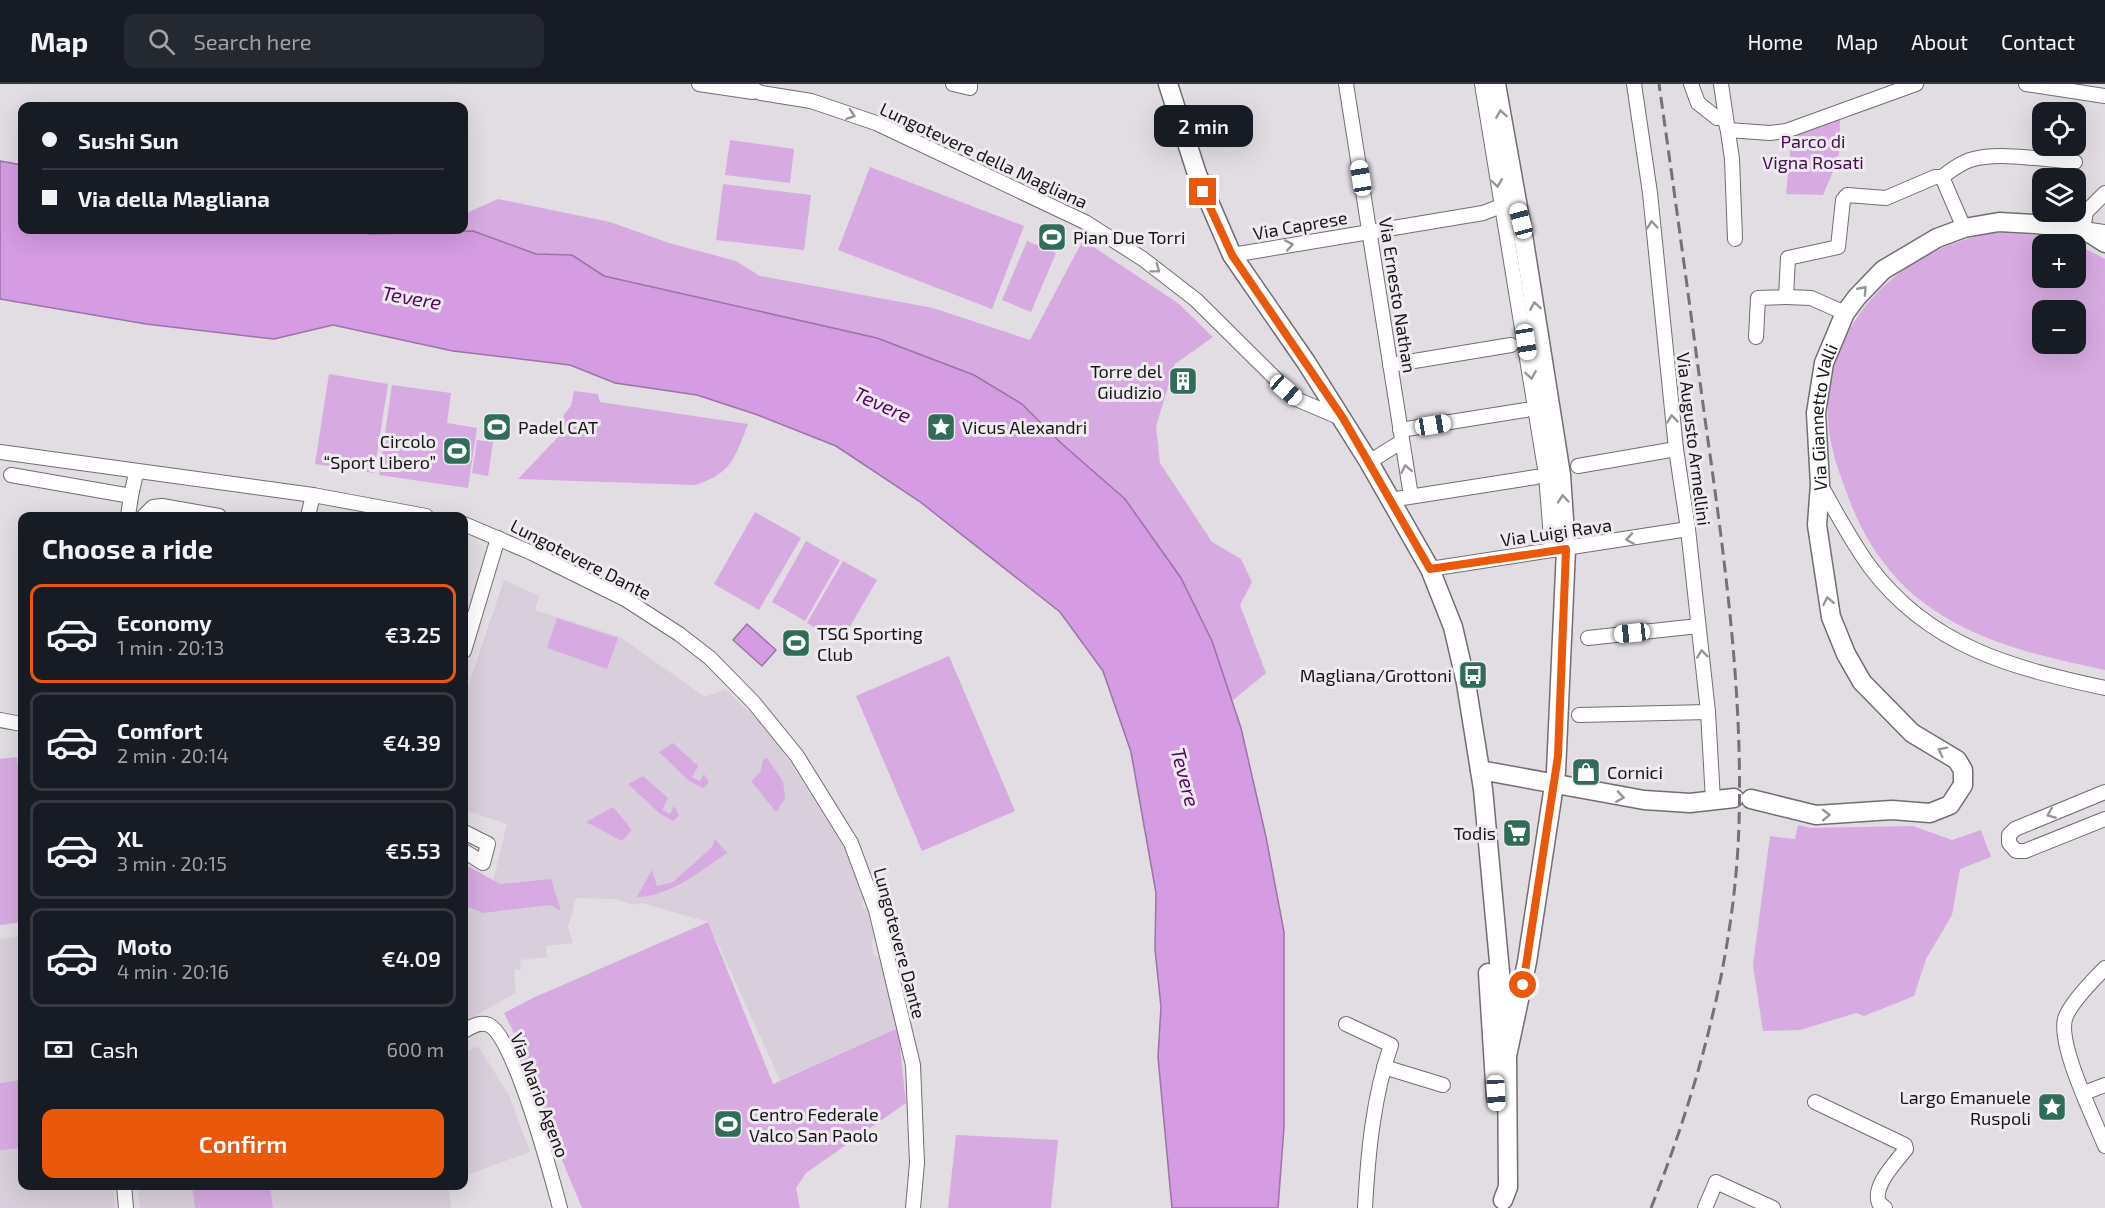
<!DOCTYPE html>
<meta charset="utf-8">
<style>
body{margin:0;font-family:"Exo 2",sans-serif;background:#242831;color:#f1f3f6;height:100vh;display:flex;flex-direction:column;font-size:22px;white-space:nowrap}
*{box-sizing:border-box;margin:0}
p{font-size:20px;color:#9ea1a6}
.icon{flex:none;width:33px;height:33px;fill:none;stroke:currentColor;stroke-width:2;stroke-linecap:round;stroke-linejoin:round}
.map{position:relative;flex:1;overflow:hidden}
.sheet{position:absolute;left:18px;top:428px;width:450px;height:678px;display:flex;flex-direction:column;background:#171b24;border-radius:12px;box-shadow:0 6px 24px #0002}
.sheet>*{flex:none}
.hud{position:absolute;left:18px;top:18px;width:450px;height:132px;border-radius:12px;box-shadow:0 6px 24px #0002;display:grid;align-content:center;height:132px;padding:0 24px;background:#171b24}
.buttons{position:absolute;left:2032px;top:18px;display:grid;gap:12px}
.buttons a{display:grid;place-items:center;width:54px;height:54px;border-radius:12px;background:#171b24;box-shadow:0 6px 24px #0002;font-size:30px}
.end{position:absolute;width:27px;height:27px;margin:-14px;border:8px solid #ea580c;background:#fff;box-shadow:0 0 0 3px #fff}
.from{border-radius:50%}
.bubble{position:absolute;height:42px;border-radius:12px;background:#171b24;box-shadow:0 6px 24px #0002;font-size:20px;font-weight:600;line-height:42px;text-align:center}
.car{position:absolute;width:18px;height:36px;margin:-18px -9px;border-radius:8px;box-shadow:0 0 4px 2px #0007;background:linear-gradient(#fff 24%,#345 0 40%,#fff 0 76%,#345 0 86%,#fff 0)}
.hud b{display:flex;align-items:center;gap:21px;height:57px;font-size:22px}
.hud b+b{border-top:2px solid #363941}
.hud i{width:15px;height:15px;background:#f1f3f6}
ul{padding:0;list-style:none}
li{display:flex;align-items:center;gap:18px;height:99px;margin:0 12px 9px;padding:0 12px;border:3px solid #363941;border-radius:12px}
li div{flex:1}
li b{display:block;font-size:22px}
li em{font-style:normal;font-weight:600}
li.on{border-color:#ea580c}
li>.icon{width:54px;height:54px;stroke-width:1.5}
h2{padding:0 24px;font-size:27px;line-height:72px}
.pay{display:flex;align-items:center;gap:15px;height:66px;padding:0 24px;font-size:22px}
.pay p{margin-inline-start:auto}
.action{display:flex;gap:12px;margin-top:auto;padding:12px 24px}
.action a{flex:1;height:69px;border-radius:12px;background:#ea580c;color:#fff;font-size:24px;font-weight:600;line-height:69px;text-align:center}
header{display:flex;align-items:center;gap:36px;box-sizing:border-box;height:84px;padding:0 30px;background:#171b24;border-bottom:2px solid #363941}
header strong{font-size:28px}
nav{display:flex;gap:33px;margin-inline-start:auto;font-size:21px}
.search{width:420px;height:54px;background:#242831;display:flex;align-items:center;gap:15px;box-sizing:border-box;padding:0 21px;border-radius:12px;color:#9ea1a6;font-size:22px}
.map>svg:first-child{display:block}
.built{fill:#d9cfdc}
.green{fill:#d7abe1;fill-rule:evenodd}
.water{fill:#d59be3;stroke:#9c73a6;stroke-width:1.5}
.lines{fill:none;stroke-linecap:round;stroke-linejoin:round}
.street-casing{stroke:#726d73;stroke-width:16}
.secondary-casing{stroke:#726d73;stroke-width:21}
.street{stroke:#fff;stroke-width:14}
.secondary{stroke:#fff;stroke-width:18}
.rail{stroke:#757176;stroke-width:3;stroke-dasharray:12 6;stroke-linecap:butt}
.oneway{stroke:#979697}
.route{stroke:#ea580c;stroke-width:8}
.labels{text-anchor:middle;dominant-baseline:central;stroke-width:6;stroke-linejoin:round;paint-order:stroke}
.park-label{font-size:18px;fill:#420c4d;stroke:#efe9f0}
.street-label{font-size:18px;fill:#171517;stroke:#efe9f0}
.poi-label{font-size:18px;fill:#171517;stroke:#efe9f0;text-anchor:start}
.water-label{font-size:20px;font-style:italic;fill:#520761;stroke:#efe9f0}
</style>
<header>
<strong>Map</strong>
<div class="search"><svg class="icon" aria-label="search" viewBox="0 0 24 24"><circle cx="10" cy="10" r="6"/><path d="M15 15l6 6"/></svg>Search here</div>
<nav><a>Home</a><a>Map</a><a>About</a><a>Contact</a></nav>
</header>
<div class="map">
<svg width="2105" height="1124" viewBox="0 0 2105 1124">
<rect width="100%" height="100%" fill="#e2dce3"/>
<g class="built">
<path d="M504,496L539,512L535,526L620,553L705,613L726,605L771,649L845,765L864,814L862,817L863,824L868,825L874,853L872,859L873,870L880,874L898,944L780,996L708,838L642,819L632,821L616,815L576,814L568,843L573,859L546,862L547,873L520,876L521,886H514L516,909L464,938V780L493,797L507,740L464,726V615Z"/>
<path d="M22,852V1101H113L115,1124H0V855Z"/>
<path d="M478,962L509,1011L530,1068L464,1092V969Z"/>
<path d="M137,1101H448L451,1124H140Z"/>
</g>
<g class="green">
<path d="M1840,35L1839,71L1835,74L1834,85L1823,111L1786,110L1792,50Z"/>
<path d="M730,56L794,65L790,99L725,91Z"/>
<path d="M870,83L1024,142L992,225L838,166Z"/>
<path d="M723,100L811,111L804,166L716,156Z"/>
<path d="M498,115L610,138L669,159L736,177L760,192L933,224L1030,256L1083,156L1178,219L1213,253L1175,280L1156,342L1160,379L1212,458L1241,475L1252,498L1240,521L1266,589L1232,617L1212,557L1181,494L1022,320L877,254L604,192L572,171L536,170L473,147L370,150L357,146H464V130Z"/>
<path d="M1994,149C2035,149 2069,154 2105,175V586C2034,571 1961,555 1906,504C1878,477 1857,441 1845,404C1835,378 1826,349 1828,320C1833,229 1907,163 1994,149ZM2043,160H2076V194H2043ZM2043,226H2076V260H2043Z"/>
<path d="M1027,157L1056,169L1031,228L1002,216Z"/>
<path d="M329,290L388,300L374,389L315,380Z"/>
<path d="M392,301L451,309L447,339L477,344L468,404L379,391Z"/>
<path d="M574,307L598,310L600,318L748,340C735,374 731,390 695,401L518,395L562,349L564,330L571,322Z"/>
<path d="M477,356L493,358L488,392L472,389Z"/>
<path d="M755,428L801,454L759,526L714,500Z"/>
<path d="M806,457L840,476L805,537L772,518Z"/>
<path d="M843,477L877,496L841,558L807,539Z"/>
<path d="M557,534L618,554L607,585L547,564Z"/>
<path d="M949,572L1015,727L922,767L856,612Z"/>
<path d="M673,659L698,682L692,693L700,697L704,690L709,698L703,704L689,697L659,668Z"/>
<path d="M17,673L22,717V838L0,841V675Z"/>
<path d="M767,674L783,697L785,715L776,728L751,697L760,689L763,676Z"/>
<path d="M643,692L668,714L662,726L670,730L674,722L679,731L673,737L659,729L628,700Z"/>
<path d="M613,723L632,746L622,757L586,738Z"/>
<path d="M1798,741L1811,744L1913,742L1952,756L1981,746L1991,773L1960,785L1952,831L1926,875L1914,912L1864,932L1856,929L1800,946L1763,947L1753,881L1770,752L1795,755Z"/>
<path d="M715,755L727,769C702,786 669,813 637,813L652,786L657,802L673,798L712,763Z"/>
<path d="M464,780L500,800L551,795L561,827L550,821L483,829L464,821Z"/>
<path d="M708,838L773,1000L898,944L906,1019L806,1089L796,1104L800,1124H582L511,953L514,949L504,929L535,913Z"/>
<path d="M22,996V1064L0,1066V999Z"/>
<path d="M956,1051L1058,1056L1051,1124H948Z"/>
<path d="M192,1101H270L273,1124H195Z"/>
</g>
<g class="water">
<path d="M0,77L22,81V146H357L370,150L473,147L536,170L572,171L604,192L877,254L974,291L1022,320L1061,359L1125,415L1181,494L1212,557L1241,644L1266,753L1284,848V1043L1278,1124H1172L1158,973L1161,923L1155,865L1156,809L1131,668L1103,587L1060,528L919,417L836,362L755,330L697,311L615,299L570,281L453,267L333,241L274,255L146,240L0,215Z"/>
<path d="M747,540L776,566L762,582L733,556Z"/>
</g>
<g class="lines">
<g class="street-casing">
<g id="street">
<path d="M699,0L753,8"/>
<path d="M743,0L761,9L811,17L876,39L1085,138L1143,175L1196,216L1296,315L1341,334"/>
<path d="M953,0L970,4V0"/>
<path d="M1346,0L1411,412"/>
<path d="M1482,0L1546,391L1552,466"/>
<path d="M1634,0L1650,109L1676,365L1688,445L1708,628L1713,716"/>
<path d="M1691,0L1698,19L1717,34"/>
<path d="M1721,0L1732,75L1735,155"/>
<path d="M2026,0L2105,12"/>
<path d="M1725,36L1728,46L1770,49L1786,47L1916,0"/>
<path d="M2105,109L2086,128L2083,145L2105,148"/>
<path d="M1964,144L1942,93C1950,87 1960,79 1970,76C1998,67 2045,76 2075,78"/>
<path d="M1232,171L1483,129L1509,119"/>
<path d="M1786,213L1811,214L1845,229"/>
<path d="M1756,253L1758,214L1786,213L1788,174L1838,163L1843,116L1847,111L1886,114L1935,93H1942"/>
<path d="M1390,281L1511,261"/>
<path d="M1400,346L1526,326"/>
<path d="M0,368L313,411L426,432"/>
<path d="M1369,378L1401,358"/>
<path d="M1578,382L1676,365"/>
<path d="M11,391L131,412L136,389"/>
<path d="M1820,400C1836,428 1851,457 1870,483C1930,563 2013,584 2105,604"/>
<path d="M1390,416L1536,393"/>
<path d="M128,432L131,412"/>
<path d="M144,432L153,423L162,422L219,432"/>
<path d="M308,432L313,411"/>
<path d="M464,440L532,469L625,515L679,550L710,574L754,619L797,672L851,759L876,826L913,981L917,1079L913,1124"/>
<path d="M1430,485L1688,445"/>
<path d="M1588,554L1698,542"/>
<path d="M464,567L498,454"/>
<path d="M1579,631L1708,628"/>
<path d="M0,636L22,640"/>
<path d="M2105,708L2015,745L2009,751V759L2016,767H2025L2105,735"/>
<path d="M464,748L488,760L483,779L464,767"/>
<path d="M2105,884C2094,895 2069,921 2065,935C2058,962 2094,1034 2105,1062"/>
<path d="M1346,940L1391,961C1373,1014 1368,1069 1365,1124"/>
<path d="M464,947C471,943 480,937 489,941C514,952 552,1094 560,1124"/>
<path d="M1384,983L1443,1001"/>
<path d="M2084,1009L2105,1001"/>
<path d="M1815,1018L1905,1061L1906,1065C1896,1078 1872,1102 1879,1119L1885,1124"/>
<path d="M124,1101L126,1124"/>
<path d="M1705,1124L1716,1098L1773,1124"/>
</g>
</g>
<g class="secondary-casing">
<g id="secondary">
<path d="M1168,0L1197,90L1232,171L1306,278L1369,378L1430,485L1453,543L1466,599L1483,705L1506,953"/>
<path d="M1496,0L1524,157L1561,391L1566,465L1556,688L1527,878L1507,972L1508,1103L1503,1116"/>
<path d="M1480,686L1644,716L1690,719L1734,714"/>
<path id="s1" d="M1751,715L1816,731L1892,726L1930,729L1950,721L1963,701V686L1957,676L1912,649L1862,598L1846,570L1831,533L1817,441L1820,400L1816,329L1824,279L1845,229L1857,213L1883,186L1937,154L1964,144L1999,138L2035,140L2083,145L2105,159"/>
<path d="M1488,889L1496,1014"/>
</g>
</g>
<use href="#street" class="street"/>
<use href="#secondary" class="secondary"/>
<path class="rail" d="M1651,1124C1699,1003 1735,871 1739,740C1743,604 1724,470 1705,335C1690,223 1675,112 1659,0"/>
</g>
<defs><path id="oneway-chevron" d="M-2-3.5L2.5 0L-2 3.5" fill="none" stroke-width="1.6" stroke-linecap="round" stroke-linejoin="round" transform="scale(1.5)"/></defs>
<g class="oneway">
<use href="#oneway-chevron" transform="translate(1501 30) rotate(-99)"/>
<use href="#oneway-chevron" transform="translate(851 31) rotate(19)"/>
<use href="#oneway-chevron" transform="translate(1497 99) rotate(82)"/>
<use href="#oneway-chevron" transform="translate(1652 141) rotate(-95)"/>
<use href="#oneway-chevron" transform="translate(1289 161) rotate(-10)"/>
<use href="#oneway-chevron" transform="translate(1156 185) rotate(37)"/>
<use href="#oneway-chevron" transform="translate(1863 206) rotate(-48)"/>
<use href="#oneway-chevron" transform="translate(1535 222) rotate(-99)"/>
<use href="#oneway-chevron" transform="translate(1531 291) rotate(81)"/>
<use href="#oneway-chevron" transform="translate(1672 335) rotate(-96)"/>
<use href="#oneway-chevron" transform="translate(1406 385) rotate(-101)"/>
<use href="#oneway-chevron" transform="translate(1563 415) rotate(-95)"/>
<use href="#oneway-chevron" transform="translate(1630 455) rotate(171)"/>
<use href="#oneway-chevron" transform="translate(1828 517) rotate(-101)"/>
<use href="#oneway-chevron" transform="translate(1702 570) rotate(-96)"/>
<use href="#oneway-chevron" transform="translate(1942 667) rotate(-154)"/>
<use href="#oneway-chevron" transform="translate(1620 713) rotate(9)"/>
<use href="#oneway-chevron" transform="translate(2051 730) rotate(158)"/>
<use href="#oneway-chevron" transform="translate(1826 731) rotate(-1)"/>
</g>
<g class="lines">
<path class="route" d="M1203,108L1232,171L1343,334L1430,485L1566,465L1558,672L1523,901"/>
</g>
<defs>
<g id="stadium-square" transform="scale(1.5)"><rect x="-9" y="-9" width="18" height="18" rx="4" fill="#2f6d59" stroke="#efe9f0"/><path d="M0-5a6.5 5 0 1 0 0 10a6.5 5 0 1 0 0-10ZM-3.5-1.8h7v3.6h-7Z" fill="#fff"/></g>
<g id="building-square" transform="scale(1.5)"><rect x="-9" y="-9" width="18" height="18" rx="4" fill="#2f6d59" stroke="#efe9f0"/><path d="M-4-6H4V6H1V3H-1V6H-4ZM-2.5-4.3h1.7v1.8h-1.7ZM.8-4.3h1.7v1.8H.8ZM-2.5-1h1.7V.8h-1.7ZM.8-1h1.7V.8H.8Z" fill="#fff"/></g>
<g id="sight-square" transform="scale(1.5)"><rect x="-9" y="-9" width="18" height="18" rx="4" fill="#2f6d59" stroke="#efe9f0"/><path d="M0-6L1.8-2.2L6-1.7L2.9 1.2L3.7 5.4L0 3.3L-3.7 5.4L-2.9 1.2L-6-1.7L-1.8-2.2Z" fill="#fff"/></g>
<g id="bus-square" transform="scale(1.5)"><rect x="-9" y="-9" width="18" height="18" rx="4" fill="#2f6d59" stroke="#efe9f0"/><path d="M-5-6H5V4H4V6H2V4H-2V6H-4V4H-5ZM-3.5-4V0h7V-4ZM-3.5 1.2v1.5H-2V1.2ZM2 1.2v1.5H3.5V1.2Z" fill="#fff"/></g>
<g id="shop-square" transform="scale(1.5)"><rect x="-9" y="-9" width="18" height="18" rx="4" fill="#2f6d59" stroke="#efe9f0"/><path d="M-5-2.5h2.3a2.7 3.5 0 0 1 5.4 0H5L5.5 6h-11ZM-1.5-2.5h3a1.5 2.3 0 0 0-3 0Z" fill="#fff"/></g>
<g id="supermarket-square" transform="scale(1.5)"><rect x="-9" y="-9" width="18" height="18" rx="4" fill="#2f6d59" stroke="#efe9f0"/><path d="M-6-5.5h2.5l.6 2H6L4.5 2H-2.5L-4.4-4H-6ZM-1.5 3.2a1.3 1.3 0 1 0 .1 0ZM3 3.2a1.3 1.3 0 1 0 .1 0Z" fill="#fff"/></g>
</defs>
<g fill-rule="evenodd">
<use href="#stadium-square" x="1052" y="153"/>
<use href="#building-square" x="1183" y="297"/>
<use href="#stadium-square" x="497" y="343"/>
<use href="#sight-square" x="941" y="343"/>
<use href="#stadium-square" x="457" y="367"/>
<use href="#stadium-square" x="796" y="559"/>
<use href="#bus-square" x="1473" y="591"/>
<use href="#shop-square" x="1586" y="688"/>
<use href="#supermarket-square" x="1517" y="749"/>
<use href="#sight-square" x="2052" y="1023"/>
<use href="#stadium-square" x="728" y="1040"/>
</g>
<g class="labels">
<g class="park-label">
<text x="1813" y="57">Parco di<tspan x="1813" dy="21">Vigna Rosati</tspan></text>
</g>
<g class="street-label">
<text transform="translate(984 71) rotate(25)">Lungotevere della Magliana</text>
<text transform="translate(1300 141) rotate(-10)">Via Caprese</text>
<text transform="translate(1398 211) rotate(81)">Via Ernesto Nathan</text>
<text stroke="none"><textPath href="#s1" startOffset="651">Via Giannetto Valli</textPath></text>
<text transform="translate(1694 355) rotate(83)">Via Augusto Armellini</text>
<text transform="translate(1556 448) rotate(-8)">Via Luigi Rava</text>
<text transform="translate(581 475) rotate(27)">Lungotevere Dante</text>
<text transform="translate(900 859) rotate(75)">Lungotevere Dante</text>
<text transform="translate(540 1011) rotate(69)">Via Mario Ageno</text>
</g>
<g class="poi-label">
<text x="1073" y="153">Pian Due Torri</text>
<text x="1162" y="287" text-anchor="end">Torre del<tspan x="1162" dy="21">Giudizio</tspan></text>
<text x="518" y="343">Padel CAT</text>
<text x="962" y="343">Vicus Alexandri</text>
<text x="436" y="357" text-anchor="end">Circolo<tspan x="436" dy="21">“Sport Libero”</tspan></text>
<text x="817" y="549">TSG Sporting<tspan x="817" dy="21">Club</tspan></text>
<text x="1452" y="591" text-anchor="end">Magliana/Grottoni</text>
<text x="1607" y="688">Cornici</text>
<text x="1496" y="749" text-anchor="end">Todis</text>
<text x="2031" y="1013" text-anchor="end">Largo Emanuele<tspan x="2031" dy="21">Ruspoli</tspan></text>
<text x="749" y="1030">Centro Federale<tspan x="749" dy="21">Valco San Paolo</tspan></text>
</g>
<g class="water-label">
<text transform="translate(412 213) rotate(10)">Tevere</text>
<text transform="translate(883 320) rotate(24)">Tevere</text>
<text transform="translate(1186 693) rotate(75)">Tevere</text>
</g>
</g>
</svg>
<div class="buttons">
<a><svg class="icon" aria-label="locate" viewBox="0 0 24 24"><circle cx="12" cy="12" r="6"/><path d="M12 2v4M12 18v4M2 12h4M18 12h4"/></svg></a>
<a><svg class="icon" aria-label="layers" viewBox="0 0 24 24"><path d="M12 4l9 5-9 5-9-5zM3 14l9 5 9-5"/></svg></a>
<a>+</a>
<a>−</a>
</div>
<i class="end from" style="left:1523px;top:901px"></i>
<i class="end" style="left:1203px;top:108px"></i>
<div class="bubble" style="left:1154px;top:21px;width:99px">2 min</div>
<i class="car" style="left:1361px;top:94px;rotate:351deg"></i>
<i class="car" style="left:1521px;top:137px;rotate:345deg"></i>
<i class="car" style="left:1526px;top:258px;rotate:171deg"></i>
<i class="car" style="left:1286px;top:306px;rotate:131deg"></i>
<i class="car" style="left:1433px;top:341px;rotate:81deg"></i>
<i class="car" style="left:1632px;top:549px;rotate:264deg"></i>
<i class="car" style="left:1496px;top:1009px;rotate:177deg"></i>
<div class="hud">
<b><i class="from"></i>Sushi Sun</b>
<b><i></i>Via della Magliana</b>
</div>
<section class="sheet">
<h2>Choose a ride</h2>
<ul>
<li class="on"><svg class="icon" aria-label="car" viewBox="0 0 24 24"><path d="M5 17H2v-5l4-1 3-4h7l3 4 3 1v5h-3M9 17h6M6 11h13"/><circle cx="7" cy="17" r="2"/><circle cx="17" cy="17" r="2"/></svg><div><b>Economy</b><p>1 min · 20:13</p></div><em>€3.25</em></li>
<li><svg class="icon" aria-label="car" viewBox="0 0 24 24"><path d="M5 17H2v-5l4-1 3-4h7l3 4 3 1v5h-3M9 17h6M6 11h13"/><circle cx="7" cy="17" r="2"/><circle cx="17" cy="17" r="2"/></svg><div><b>Comfort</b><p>2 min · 20:14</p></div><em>€4.39</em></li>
<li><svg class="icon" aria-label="car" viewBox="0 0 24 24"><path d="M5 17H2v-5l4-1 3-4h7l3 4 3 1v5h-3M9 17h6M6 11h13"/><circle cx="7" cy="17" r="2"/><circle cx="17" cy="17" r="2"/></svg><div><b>XL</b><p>3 min · 20:15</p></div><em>€5.53</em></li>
<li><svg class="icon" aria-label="car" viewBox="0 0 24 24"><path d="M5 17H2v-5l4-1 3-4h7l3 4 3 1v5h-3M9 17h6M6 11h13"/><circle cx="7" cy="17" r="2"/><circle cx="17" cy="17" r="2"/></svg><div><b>Moto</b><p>4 min · 20:16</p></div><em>€4.09</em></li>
</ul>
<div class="pay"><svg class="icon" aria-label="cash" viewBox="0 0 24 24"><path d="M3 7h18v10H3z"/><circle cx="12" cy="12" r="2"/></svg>Cash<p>600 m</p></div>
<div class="action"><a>Confirm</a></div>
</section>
</div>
